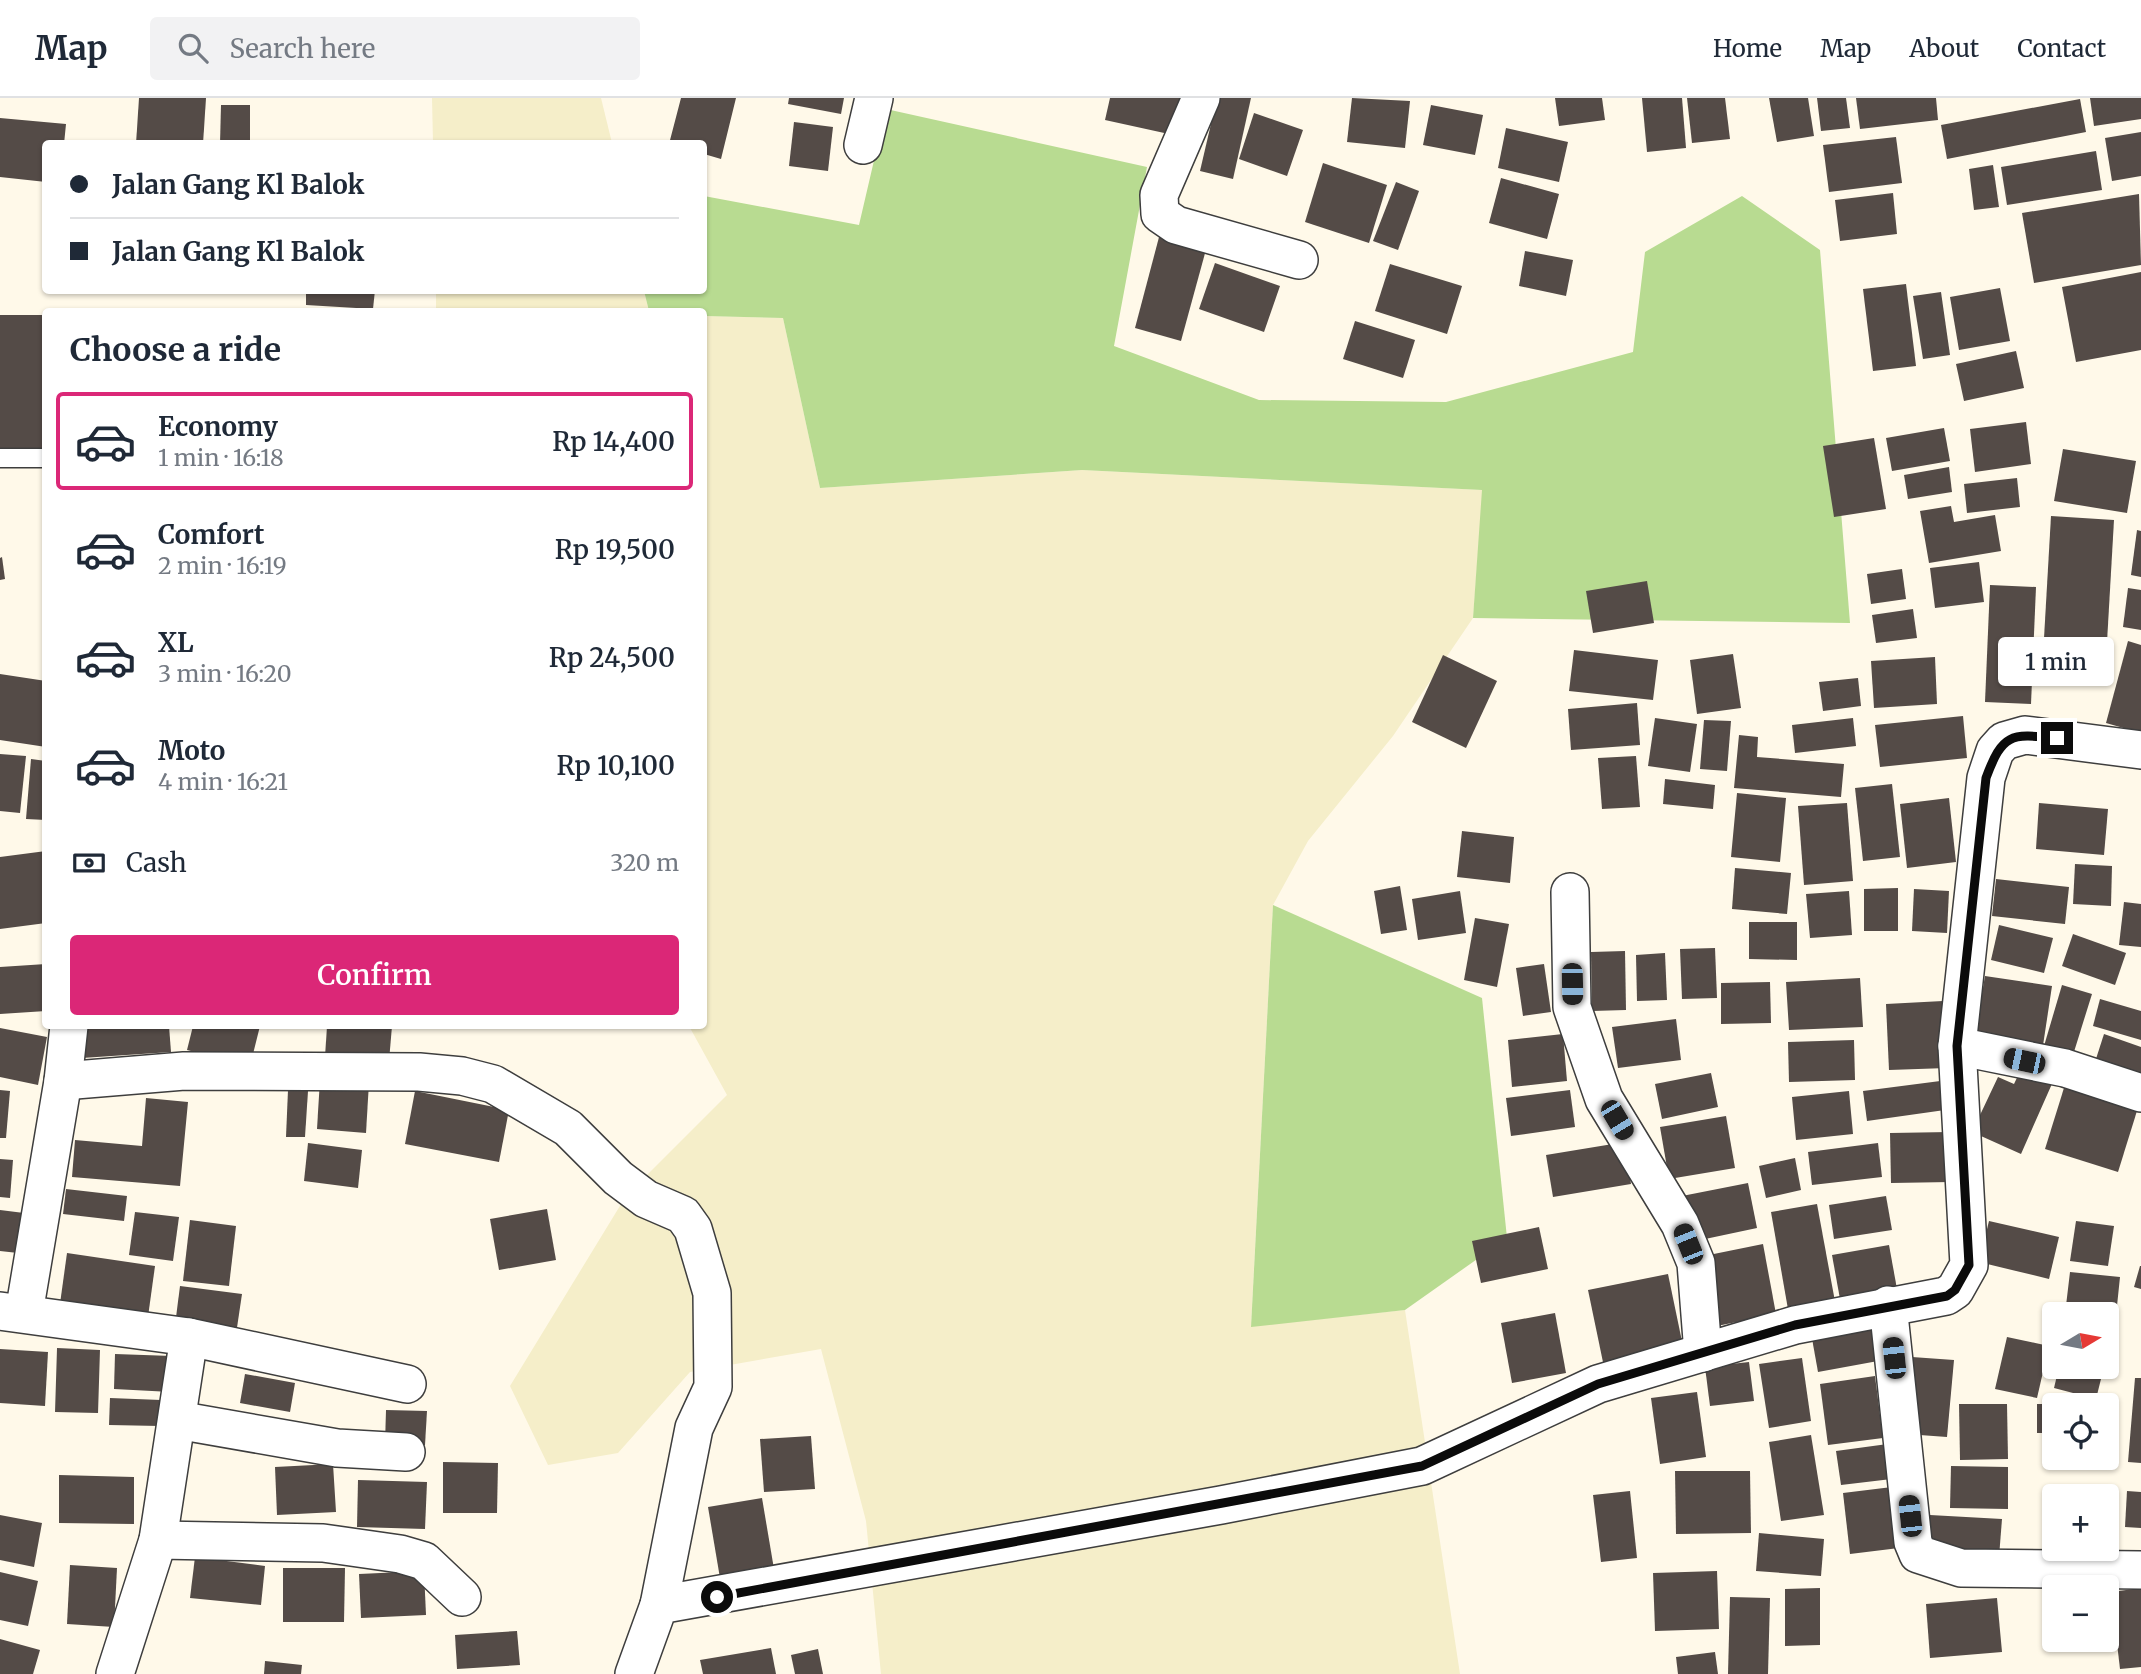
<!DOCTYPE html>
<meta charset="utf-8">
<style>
body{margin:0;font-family:Merriweather,serif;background:#f2f2f3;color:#1f2937;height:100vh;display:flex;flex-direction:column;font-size:26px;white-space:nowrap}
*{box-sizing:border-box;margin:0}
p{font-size:23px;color:#747a83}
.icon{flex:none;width:38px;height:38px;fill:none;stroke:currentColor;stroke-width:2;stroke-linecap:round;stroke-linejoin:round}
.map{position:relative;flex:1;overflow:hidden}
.drawer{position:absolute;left:42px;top:210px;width:665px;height:721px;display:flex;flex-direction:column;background:#fff;border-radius:7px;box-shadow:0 2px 5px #0004}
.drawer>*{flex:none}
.guide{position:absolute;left:42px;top:42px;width:665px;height:154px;border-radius:7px;box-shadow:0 2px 5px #0004;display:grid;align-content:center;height:154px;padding:0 28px;background:#fff}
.needle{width:46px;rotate:80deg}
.fabs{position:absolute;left:2042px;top:1204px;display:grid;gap:14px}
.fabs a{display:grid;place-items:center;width:77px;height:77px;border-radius:7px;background:#fff;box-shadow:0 2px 5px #0004;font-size:35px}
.end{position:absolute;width:32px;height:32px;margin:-16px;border:9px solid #0b0b0b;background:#fff;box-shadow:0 0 0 4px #fff}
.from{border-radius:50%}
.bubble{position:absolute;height:49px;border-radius:7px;background:#fff;box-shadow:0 2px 5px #0004;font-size:23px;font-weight:600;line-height:49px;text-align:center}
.car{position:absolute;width:21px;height:42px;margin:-21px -10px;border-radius:9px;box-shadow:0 0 5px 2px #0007;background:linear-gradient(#222 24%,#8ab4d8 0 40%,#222 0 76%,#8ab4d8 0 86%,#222 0)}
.guide b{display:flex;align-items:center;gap:24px;height:66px;font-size:26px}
.guide b+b{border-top:2px solid #e0e1e3}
.guide i{width:18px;height:18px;background:#1f2937}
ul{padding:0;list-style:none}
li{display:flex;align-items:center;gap:21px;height:98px;margin:0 14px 10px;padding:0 14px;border:4px solid transparent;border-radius:7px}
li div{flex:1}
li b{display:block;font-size:26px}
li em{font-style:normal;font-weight:600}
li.on{border-color:#db2777}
li>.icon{width:63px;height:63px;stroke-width:1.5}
h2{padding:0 28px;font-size:32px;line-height:84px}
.pay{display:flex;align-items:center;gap:18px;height:77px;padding:0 28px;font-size:26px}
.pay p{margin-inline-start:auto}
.cta{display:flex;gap:14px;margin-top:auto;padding:14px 28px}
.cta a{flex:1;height:80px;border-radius:7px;background:#db2777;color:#fff;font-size:28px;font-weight:600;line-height:80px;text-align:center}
header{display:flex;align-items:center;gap:42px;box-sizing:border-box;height:98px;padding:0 35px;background:#fff;border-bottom:2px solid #e0e1e3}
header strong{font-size:33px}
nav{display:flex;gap:38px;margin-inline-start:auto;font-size:24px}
.search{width:490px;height:63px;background:#f2f2f3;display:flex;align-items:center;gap:18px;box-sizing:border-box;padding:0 24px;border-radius:7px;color:#747a83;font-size:26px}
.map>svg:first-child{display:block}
.farmland{fill:#f5eec9}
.forest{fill:#b8db91}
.building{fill:#544b47}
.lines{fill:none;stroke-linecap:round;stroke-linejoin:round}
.lane-casing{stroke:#3e3e3e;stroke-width:21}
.street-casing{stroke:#3e3e3e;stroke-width:40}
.lane{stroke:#fff;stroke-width:18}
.street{stroke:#fff;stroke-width:37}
.route{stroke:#0b0b0b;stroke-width:9}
</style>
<header>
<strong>Map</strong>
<div class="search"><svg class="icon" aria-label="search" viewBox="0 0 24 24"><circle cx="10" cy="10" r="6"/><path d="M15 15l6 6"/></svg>Search here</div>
<nav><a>Home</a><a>Map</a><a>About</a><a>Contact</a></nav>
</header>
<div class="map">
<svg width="2141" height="1576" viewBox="0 0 2141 1576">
<rect width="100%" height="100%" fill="#fff9e9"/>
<g class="farmland">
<path d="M432,0H601L612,45H433Z"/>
<path d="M436,193H644L649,213H436Z"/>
<path d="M704,218L783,220L820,390L1082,372L1483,392L1473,520L1393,638L1308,743L1273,807L1251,1228L1405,1212L1460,1576H881L866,1423L821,1251L690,1274L618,1355L548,1367L510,1288L626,1098L727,997L689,928H704Z"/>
</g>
<g class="forest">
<path d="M886,11L1147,69L1114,248L1259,302L1446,304L1633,254L1645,154L1742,98L1820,152L1850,525L1473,520L1482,392L1082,372L820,390L783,220L704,218V214L649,213L644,193L704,192V98L859,127Z"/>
<path d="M1273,807L1482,900L1507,1140L1405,1212L1251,1229Z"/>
</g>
<g class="building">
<path d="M139,0H206L203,46H136Z"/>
<path d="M681,0H736L721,61L704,56V46H669Z"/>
<path d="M789,0H844L841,16L788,6Z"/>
<path d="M1110,0H1186L1178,38L1105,22Z"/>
<path d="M1217,0H1251L1233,81L1200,73Z"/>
<path d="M1352,0L1410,3L1405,50L1347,44Z"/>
<path d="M1555,0H1602L1605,22L1559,28Z"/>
<path d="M1642,0H1682L1686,50L1647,54Z"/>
<path d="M1687,0H1725L1730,41L1692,45Z"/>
<path d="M1769,0H1808L1814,38L1777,44Z"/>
<path d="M1817,0H1846L1850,30L1821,33Z"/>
<path d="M1856,0H1936L1938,22L1860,31Z"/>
<path d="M2090,0H2141V21L2094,28Z"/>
<path d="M2080,1L2086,34L1947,61L1941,27Z"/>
<path d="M221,7H250V46H220Z"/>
<path d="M1431,7L1483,17L1475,57L1423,47Z"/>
<path d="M1254,15L1303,32L1287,78L1239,61Z"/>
<path d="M0,20L66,26L64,46H46V84L0,79Z"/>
<path d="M794,24L833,29L828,73L789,68Z"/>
<path d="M1506,30L1568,44L1559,84L1498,70Z"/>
<path d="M2141,34V78L2112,83L2105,40Z"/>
<path d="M1896,39L1902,85L1829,94L1823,47Z"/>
<path d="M2096,53L2102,92L2007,107L2001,69Z"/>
<path d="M1323,65L1387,87L1369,145L1305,124Z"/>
<path d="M1993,67L1999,109L1974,112L1969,71Z"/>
<path d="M1501,80L1559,96L1547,141L1489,125Z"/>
<path d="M1396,84L1419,93L1398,152L1373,143Z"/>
<path d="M1893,95L1897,136L1840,143L1835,102Z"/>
<path d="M2139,96L2141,167L2034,185L2022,115Z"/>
<path d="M1163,124L1210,137L1181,243L1135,230Z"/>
<path d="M1525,153L1573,162L1566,198L1519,188Z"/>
<path d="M1215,165L1280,188L1264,234L1199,211Z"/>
<path d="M1390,166L1462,188L1447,236L1375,213Z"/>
<path d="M2141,174V252L2076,264L2062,189Z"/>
<path d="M1906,186L1916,268L1873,273L1863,191Z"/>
<path d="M2000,190L2010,243L1959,252L1950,199Z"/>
<path d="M306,192H375L373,211L306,207Z"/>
<path d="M1941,194L1950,257L1923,261L1913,198Z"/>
<rect x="0" y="217" width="46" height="135"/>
<path d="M1355,223L1415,242L1403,280L1343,261Z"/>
<path d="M2016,253L2024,290L1964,303L1956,266Z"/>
<path d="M2026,324L2031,366L1975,374L1970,331Z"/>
<path d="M1944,330L1950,363L1892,373L1886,340Z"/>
<path d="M1874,340L1886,411L1834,419L1823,348Z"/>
<path d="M2063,351L2136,363L2127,415L2054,403Z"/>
<path d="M1949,369L1952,394L1908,401L1904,377Z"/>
<path d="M2017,380L2020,409L1967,415L1964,386Z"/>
<path d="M1951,408L1954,424L1995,417L2001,453L1929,465L1920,413Z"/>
<path d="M2051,418L2114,422L2105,579L2042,575Z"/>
<path d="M2137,432L2141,433V479L2131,477Z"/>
<path d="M2,459L5,481L0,482V460Z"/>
<path d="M1979,464L1984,504L1935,510L1930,470Z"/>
<path d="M1902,471L1906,501L1871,506L1867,476Z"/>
<path d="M1647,483L1654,525L1593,535L1586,493Z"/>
<path d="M1990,487L2036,489L2031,606L1985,604Z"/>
<path d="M2128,490L2141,492V532L2123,529Z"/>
<path d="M1913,511L1917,540L1876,545L1872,517Z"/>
<path d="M2128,543L2141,547V635L2106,625Z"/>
<path d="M1574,552L1658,562L1653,602L1569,593Z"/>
<path d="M1733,556L1741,610L1697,616L1690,562Z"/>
<path d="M1443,557L1497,583L1466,650L1412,624Z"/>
<path d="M1935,559L1937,606L1874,610L1871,563Z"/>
<path d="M0,576L46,583V649L0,642Z"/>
<path d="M1858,580L1861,608L1823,613L1819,584Z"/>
<path d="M1637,605L1640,647L1571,652L1568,611Z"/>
<path d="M1963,618L1967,660L1880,669L1875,627Z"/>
<path d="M1655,620L1697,626L1690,674L1648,668Z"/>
<path d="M1853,620L1856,648L1795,655L1792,627Z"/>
<path d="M1704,622L1731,623L1727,673L1700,671Z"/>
<path d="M1739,637L1758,639L1757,659L1844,666L1841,699L1734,690Z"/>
<path d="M0,656L26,658L20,715L0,713Z"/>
<path d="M1636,658L1640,709L1602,711L1598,660Z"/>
<path d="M31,661L46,663V722L26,721Z"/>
<path d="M1665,681L1715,687L1713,711L1663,706Z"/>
<path d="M1892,686L1900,759L1863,763L1855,690Z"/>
<path d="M1737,695L1786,700L1780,764L1731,759Z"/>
<path d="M1949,700L1956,764L1907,770L1900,706Z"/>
<path d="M1847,705L1853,783L1804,787L1798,708Z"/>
<path d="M2039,705L2108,711L2104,757L2036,751Z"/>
<path d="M1462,733L1514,739L1510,785L1457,779Z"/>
<path d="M46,753V825L0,831V759Z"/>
<path d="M2075,766L2112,768L2111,808L2073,806Z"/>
<path d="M1735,770L1791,775L1787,816L1732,811Z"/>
<path d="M1996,781L2069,789L2065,826L1992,818Z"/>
<path d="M1400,788L1407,832L1381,836L1374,793Z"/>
<path d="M1898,790V833H1864V791Z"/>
<path d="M1914,791L1949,793L1947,835L1912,833Z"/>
<path d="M1460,793L1466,835L1418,842L1412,801Z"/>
<path d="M1849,793L1852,837L1810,840L1806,796Z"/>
<path d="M2124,804L2141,806V849L2119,847Z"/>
<path d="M1475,820L1509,826L1497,889L1464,882Z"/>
<path d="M1749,824H1797V862L1749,861Z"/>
<path d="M1999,827L2053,840L2044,875L1991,862Z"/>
<path d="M2073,836L2126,855L2115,887L2062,868Z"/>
<path d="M1715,850L1717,900L1682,901L1680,851Z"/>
<path d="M1625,853L1626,912L1592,913L1591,854Z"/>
<path d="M1665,855L1667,902L1637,903L1636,857Z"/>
<path d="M46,866V913L0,916V869Z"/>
<path d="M1544,866L1551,914L1523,918L1516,870Z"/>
<path d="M1985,878L2052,888L2042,954L1974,943Z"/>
<path d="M1860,880L1863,929L1789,932L1786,884Z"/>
<path d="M1770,884L1771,925L1721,926V885Z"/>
<path d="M2062,887L2092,896L2073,957L2044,948Z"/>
<path d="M2100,901L2141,913V942L2093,928Z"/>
<path d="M1943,903L1947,970L1889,972L1886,906Z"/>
<path d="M1676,921L1681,962L1618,970L1612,929Z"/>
<path d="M79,928H169L171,954L82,960Z"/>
<path d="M193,928H260L250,968L187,952Z"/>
<path d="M327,928H392L389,963L325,959Z"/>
<path d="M0,930L47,939L38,987L0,979Z"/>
<path d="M1563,936L1567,983L1512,989L1508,942Z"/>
<path d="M2104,936L2141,949V978L2095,964Z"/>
<path d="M1854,942L1855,982L1789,984L1788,944Z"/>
<path d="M2024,965L2055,979L2021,1056L1972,1034L1998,979L2014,986Z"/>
<path d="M1711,975L1718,1009L1662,1021L1655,986Z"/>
<path d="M2068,977L2141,1000L2118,1074L2045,1051Z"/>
<path d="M320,981L369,984L366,1035L317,1031Z"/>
<path d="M1948,982L1952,1011L1867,1023L1863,993Z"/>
<path d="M0,992L10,993L6,1040H0Z"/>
<path d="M288,992L308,993L305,1039H286Z"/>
<path d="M1570,992L1575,1029L1511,1038L1506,1000Z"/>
<path d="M415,993L509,1012L499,1064L405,1046Z"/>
<path d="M1849,993L1853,1036L1796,1042L1792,999Z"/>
<path d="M146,1000L188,1004L180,1088L72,1079L75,1042L142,1048Z"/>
<path d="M1726,1018L1735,1070L1669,1081L1660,1029Z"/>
<path d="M1950,1034L1951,1084L1891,1085L1890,1035Z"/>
<path d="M1625,1044L1631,1086L1553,1099L1546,1057Z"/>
<path d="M308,1045L362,1052L358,1090L304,1083Z"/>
<path d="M1878,1045L1882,1079L1812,1087L1808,1054Z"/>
<path d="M1795,1060L1801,1092L1766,1100L1759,1068Z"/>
<path d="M0,1061L13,1062L10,1100L0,1099Z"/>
<path d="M1748,1085L1757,1130L1691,1144L1682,1098Z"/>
<path d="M66,1091L127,1098L124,1123L63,1116Z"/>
<path d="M1886,1098L1892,1132L1834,1141L1829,1107Z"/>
<path d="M1817,1106L1836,1209L1789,1217L1771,1114Z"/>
<path d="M547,1111L556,1162L499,1172L490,1121Z"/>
<path d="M0,1112L32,1116L27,1156L0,1153Z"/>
<path d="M135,1114L179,1119L173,1163L129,1157Z"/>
<path d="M190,1122L236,1128L229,1188L183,1183Z"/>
<path d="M1989,1123L2059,1139L2049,1181L1979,1164Z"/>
<path d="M2076,1123L2114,1128L2108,1168L2070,1163Z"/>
<path d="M1539,1129L1548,1171L1481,1185L1472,1143Z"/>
<path d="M1763,1146L1776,1216L1712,1229L1699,1159Z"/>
<path d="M1889,1147L1897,1191L1840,1201L1832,1157Z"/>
<path d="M67,1155L155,1168L147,1226L59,1213Z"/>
<path d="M2140,1168H2141V1191L2134,1189Z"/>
<path d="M2070,1174L2120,1179L2115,1227L2107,1226V1216H2065Z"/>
<path d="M1668,1176L1684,1253L1604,1269L1588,1192Z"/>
<path d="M180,1188L242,1196L235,1243L174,1235Z"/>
<path d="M1555,1215L1566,1275L1512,1285L1501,1225Z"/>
<path d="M1871,1225L1878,1263L1818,1274L1811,1235Z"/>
<path d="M2007,1239L2049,1248L2037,1300L1995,1291Z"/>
<path d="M57,1250L100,1252L98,1315L55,1314Z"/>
<path d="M0,1251L48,1254L45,1308L0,1305Z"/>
<path d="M115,1256L172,1258L171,1294L114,1291Z"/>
<path d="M1912,1259L1954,1262L1947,1339L1906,1336Z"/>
<path d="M1802,1260L1811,1323L1769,1330L1759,1266Z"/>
<path d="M1749,1264L1754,1303L1710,1308L1705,1269Z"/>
<path d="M2059,1269H2104L2096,1301L2054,1290Z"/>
<path d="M245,1276L295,1285L290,1314L240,1305Z"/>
<path d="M1875,1278L1883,1340L1828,1347L1820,1286Z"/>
<path d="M2135,1280H2141V1365L2128,1364Z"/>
<path d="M1697,1294L1706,1359L1660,1366L1651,1300Z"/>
<path d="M110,1300L161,1302L160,1328L109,1327Z"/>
<path d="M1959,1306H2007L2008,1361L1960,1362Z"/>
<rect x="2037" y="1306" width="17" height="29"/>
<path d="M386,1312L427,1313L425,1347L385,1346Z"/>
<path d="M1811,1337L1824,1417L1781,1423L1769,1344Z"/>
<path d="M811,1338L815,1391L764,1394L760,1341Z"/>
<path d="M1895,1345L1900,1380L1841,1387L1836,1353Z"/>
<path d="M443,1364L498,1365L497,1415H443Z"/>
<path d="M333,1366L336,1414L277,1417L275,1369Z"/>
<path d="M1951,1368L2008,1369V1411L1950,1410Z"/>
<path d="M1675,1373H1750L1751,1435L1676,1436Z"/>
<path d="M59,1377L134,1379V1426L59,1425Z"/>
<path d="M358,1382L427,1384L425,1431L357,1429Z"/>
<path d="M1892,1389L1899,1450L1850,1456L1843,1395Z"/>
<path d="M1630,1393L1637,1460L1601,1464L1593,1397Z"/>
<path d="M2127,1393L2141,1394V1430L2125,1429Z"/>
<path d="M762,1400L775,1477L721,1486L708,1409Z"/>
<path d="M0,1417L42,1425L34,1469L0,1462Z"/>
<path d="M1930,1417L2002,1421L1999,1459L1927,1454Z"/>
<path d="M1759,1435L1824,1441L1821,1478L1756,1473Z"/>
<path d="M195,1459L265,1468L261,1507L190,1500Z"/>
<path d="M70,1467L117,1470L114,1529L67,1526Z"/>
<path d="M283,1470H345L344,1524H283Z"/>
<path d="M424,1473L426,1517L361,1520L359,1476Z"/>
<path d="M1717,1473L1719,1531L1655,1533L1653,1475Z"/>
<path d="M0,1474L38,1483L28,1528L0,1522Z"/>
<path d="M1820,1490V1547L1785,1548V1491Z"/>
<path d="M2141,1490V1569L2120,1571L2111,1494Z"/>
<path d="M1730,1499L1770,1500L1768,1576H1728Z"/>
<path d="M1997,1500L2002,1554L1930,1560L1926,1506Z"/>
<path d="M517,1533L520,1567L457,1571L455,1537Z"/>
<path d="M0,1541L40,1552L33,1576H0Z"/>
<path d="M771,1550L776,1576H703L700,1562Z"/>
<path d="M818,1551L823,1576H795L791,1557Z"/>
<path d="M1715,1554L1718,1576H1678L1676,1559Z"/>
<path d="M265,1563L302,1567L301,1576H264Z"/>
</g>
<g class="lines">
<g class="lane-casing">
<path id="lane" d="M0,360H46"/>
</g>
<g class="street-casing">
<g id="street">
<path d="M1201,0L1159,97L1160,116L1176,127L1299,162"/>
<path d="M863,47L874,0"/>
<path d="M1570,794L1572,909L1604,1001L1680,1126L1696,1165L1703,1255"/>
<path d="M1957,948L2065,970L2141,995"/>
<path d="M63,983L184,973L419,974L462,978L493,986L568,1030L618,1080L646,1101L683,1117L693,1131L712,1195L713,1289L694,1330L659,1507"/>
<path d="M1888,1207L1913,1444L1918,1456L1961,1470L2141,1472"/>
<path d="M0,1213L189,1239L407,1286"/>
<path d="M24,1215L63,983L69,928"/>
<path d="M177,1322L337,1350L406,1354"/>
<path d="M158,1442L323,1445L400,1456L424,1463L462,1499"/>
<path d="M115,1576L158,1442L189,1239"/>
<path d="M634,1576L659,1507L1221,1407L1422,1368L1598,1286L1795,1227L1946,1198L1955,1192L1969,1167L1957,948L1986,680L1995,653L2004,643L2025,637L2141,652"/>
</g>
</g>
<use href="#lane" class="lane"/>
<use href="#street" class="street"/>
</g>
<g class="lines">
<path class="route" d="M717,1499L1422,1368L1598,1286L1795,1227L1947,1198L1955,1192L1969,1167L1957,948L1986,680C2003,634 2011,636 2057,640"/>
</g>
</svg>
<div class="fabs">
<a><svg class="needle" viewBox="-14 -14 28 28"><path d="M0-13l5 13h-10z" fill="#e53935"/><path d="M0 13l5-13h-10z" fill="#747a83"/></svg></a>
<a><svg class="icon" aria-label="locate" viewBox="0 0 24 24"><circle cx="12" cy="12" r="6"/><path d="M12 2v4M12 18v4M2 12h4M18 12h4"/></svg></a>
<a>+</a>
<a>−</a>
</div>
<i class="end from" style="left:717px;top:1499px"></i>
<i class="end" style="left:2057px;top:640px"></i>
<div class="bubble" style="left:1998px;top:539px;width:116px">1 min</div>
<i class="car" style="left:1572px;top:886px;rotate:179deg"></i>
<i class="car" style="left:2024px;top:963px;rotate:282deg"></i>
<i class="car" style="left:1617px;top:1022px;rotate:149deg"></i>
<i class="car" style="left:1688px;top:1146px;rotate:338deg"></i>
<i class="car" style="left:1894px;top:1260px;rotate:354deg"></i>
<i class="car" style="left:1910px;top:1418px;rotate:354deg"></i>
<div class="guide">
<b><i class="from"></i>Jalan Gang Kl Balok</b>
<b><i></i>Jalan Gang Kl Balok</b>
</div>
<section class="drawer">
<h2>Choose a ride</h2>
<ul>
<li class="on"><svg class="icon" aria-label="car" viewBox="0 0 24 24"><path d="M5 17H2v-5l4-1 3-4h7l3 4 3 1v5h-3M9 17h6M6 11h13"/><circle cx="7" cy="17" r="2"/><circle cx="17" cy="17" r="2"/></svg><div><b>Economy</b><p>1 min · 16:18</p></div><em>Rp 14,400</em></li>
<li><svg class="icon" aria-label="car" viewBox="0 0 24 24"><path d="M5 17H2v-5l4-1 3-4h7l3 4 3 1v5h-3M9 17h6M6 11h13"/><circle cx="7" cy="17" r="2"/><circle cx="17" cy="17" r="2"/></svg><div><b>Comfort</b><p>2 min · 16:19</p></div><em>Rp 19,500</em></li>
<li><svg class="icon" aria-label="car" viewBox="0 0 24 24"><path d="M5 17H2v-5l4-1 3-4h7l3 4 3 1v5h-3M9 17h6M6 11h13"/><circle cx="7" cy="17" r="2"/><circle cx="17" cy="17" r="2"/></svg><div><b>XL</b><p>3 min · 16:20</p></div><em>Rp 24,500</em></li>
<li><svg class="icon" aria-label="car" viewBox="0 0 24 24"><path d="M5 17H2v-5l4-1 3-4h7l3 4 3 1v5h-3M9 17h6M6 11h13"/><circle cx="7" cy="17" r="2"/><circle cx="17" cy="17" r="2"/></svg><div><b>Moto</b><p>4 min · 16:21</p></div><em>Rp 10,100</em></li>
</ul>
<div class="pay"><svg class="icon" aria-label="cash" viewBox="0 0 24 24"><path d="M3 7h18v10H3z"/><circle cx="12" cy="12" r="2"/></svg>Cash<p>320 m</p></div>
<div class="cta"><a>Confirm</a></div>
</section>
</div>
